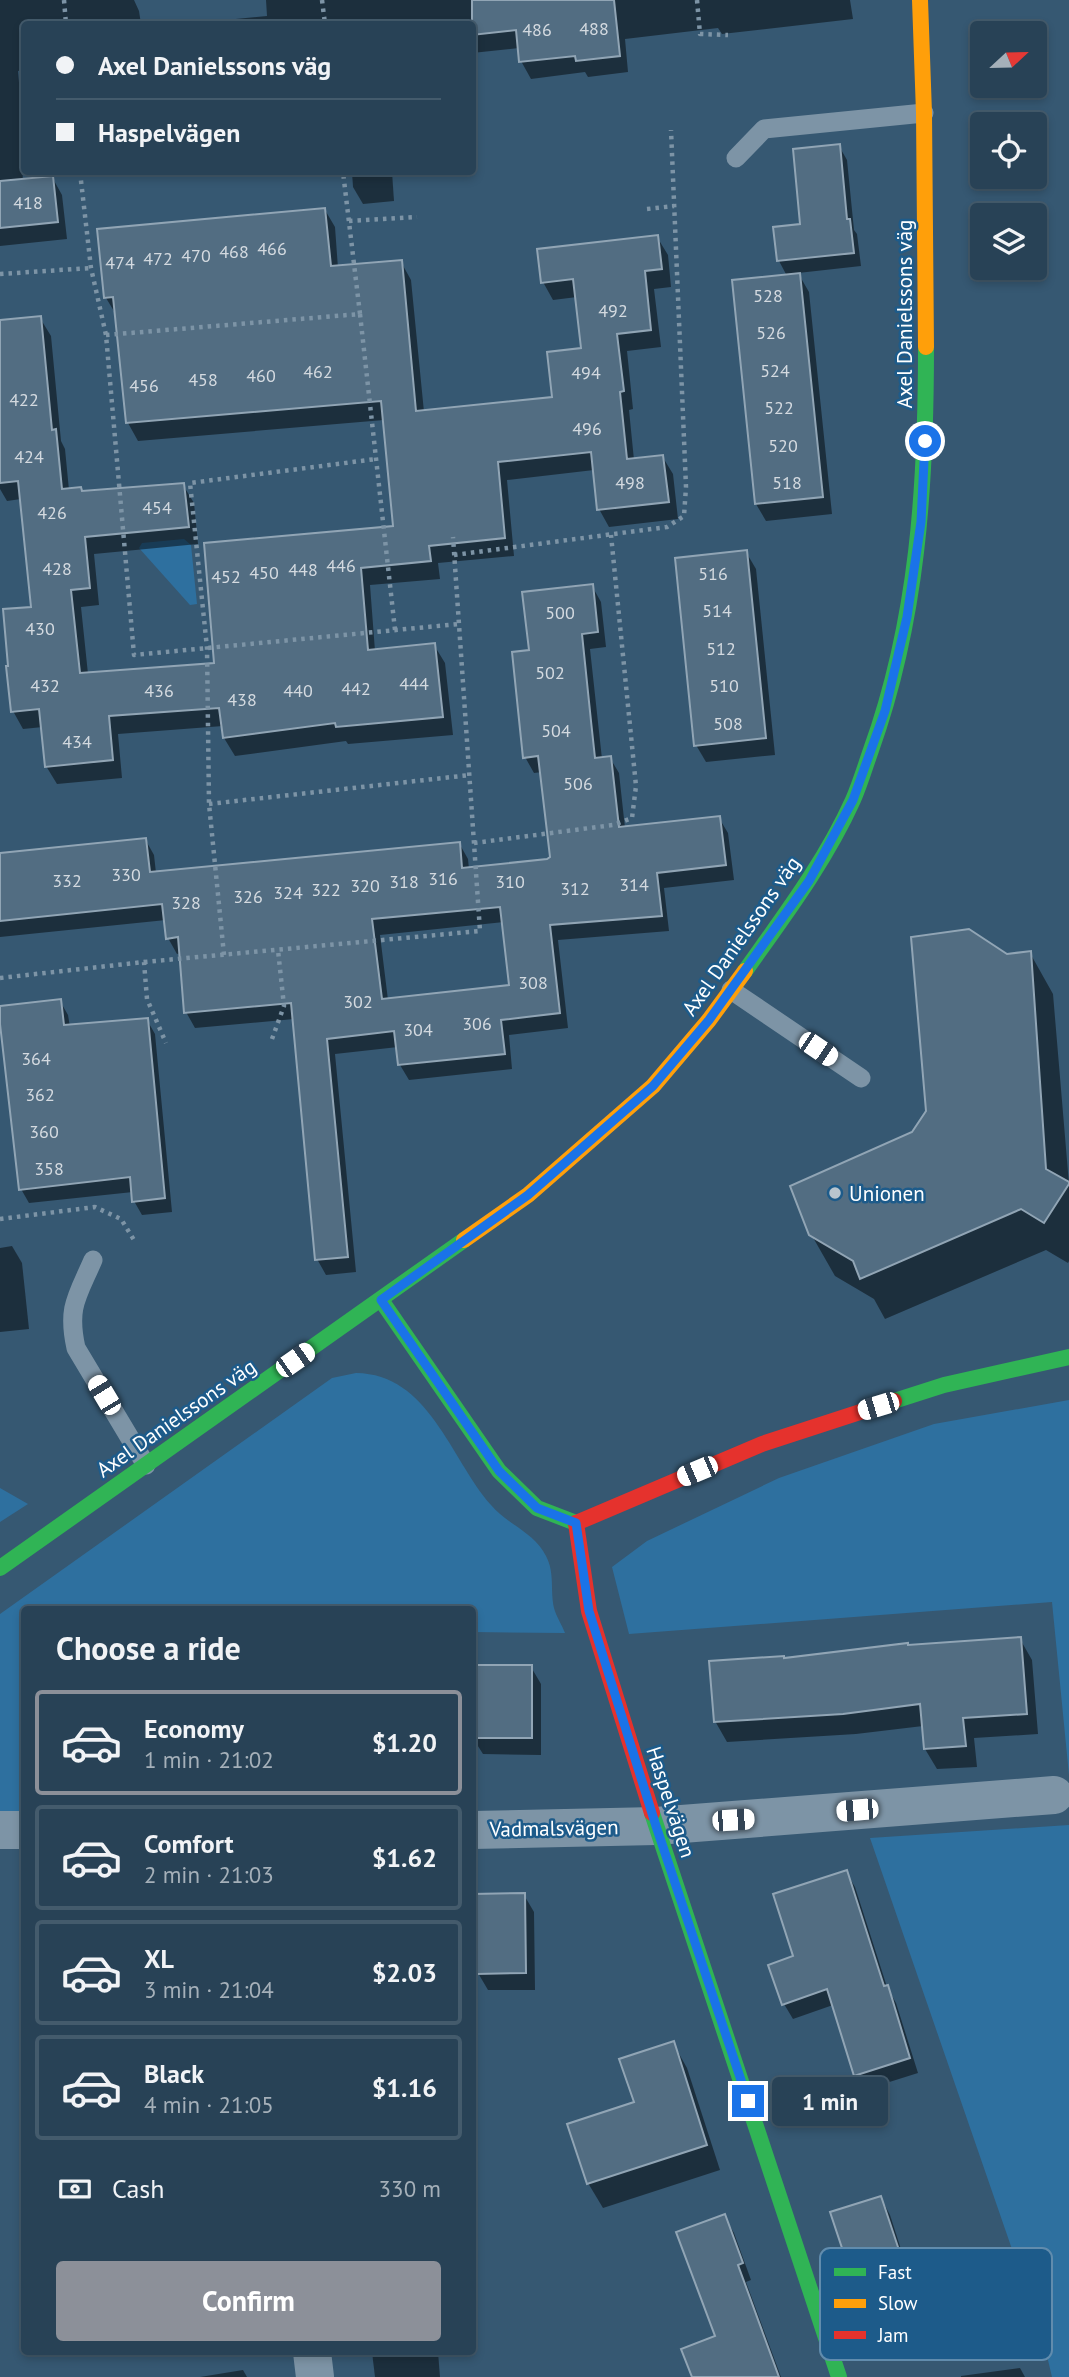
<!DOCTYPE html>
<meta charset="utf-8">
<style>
body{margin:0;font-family:"PT Sans",sans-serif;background:#30495c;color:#f1f3f6;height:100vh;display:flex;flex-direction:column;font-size:26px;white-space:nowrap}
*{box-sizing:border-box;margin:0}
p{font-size:23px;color:#a5b0b9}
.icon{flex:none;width:38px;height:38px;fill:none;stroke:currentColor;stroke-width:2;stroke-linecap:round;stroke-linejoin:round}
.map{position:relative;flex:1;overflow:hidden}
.panel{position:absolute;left:21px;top:1606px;width:455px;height:749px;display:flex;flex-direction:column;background:#284256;border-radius:7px;box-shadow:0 4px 10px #0003,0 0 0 2px #445b6c}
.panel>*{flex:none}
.top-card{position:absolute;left:21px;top:21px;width:455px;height:154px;border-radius:7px;box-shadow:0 4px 10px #0003,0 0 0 2px #445b6c;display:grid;align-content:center;height:154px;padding:0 35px;background:#284256}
.needle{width:46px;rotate:68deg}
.fabs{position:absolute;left:970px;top:21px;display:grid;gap:14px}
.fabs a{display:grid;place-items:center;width:77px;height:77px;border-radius:7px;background:#284256;box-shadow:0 4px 10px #0003,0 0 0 2px #445b6c;font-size:35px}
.end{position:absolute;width:32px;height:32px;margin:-16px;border:9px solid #1a73e8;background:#fff;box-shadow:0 0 0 4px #fff}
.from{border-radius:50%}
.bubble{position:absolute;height:49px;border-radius:7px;background:#284256;box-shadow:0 4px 10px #0003,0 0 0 2px #445b6c;font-size:23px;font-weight:600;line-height:49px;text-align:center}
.car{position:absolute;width:21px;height:42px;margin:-21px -10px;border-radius:9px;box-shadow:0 0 5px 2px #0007;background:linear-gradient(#fff 24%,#345 0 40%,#fff 0 76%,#345 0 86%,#fff 0)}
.top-card b{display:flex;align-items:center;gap:24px;height:66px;font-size:26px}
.top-card b+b{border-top:2px solid #445b6c}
.top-card i{width:18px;height:18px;background:#f1f3f6}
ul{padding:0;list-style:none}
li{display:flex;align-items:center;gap:21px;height:105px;margin:0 14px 10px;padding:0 21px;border:4px solid #445b6c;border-radius:7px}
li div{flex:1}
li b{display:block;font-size:26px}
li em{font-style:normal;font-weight:600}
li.on{border-color:#8c9099}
li>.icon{width:63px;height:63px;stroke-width:1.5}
h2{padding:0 35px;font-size:32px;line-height:84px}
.pay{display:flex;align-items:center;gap:18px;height:77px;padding:0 35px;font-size:26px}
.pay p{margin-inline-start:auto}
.cta{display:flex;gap:14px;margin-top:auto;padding:14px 35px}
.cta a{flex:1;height:80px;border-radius:7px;background:#8c9099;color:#fff;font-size:28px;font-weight:600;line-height:80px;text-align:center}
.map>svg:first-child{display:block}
.green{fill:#2e709f}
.shadow{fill:#0007;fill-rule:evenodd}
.building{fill:#526d82;stroke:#91a5b5;stroke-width:2;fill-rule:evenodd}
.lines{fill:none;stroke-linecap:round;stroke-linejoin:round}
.path{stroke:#7d94a6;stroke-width:4.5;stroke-dasharray:3.5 5;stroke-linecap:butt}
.lane{stroke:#7d94a6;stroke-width:19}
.street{stroke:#7d94a6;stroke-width:38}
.fast{stroke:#30b455;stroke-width:16}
.slow{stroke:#ff9f0a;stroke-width:16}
.jam{stroke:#e5322d;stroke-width:16}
.route{stroke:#1a73e8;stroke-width:9}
.poi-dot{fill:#b9c5ce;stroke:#1d5b8a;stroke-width:2.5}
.labels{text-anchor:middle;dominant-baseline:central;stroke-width:5;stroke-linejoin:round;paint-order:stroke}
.number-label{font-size:18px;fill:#d4dae0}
.street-label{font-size:21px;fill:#fff;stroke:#1d5b8a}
.poi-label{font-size:21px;fill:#fff;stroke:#1d5b8a;text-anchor:start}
.key{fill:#1d5b8a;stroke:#618cad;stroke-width:2}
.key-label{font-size:19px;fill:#fff}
</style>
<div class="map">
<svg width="1069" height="2377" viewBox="0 0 1069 2377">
<rect width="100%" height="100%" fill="#365872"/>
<g class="green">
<path d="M184,539L191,545L197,604L190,605L139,548L142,543Z"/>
<path d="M356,1373C429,1374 450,1458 491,1505C508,1525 534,1532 546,1556C555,1573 550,1590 554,1608C556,1616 562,1625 565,1633L473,1632L472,1610H24V1813H0V1614L332,1378Z"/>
<path d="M1069,1400V1775L1052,1602L629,1634L612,1567L647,1541L779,1478L934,1424Z"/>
<path d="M0,1488L28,1504L0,1522Z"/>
<path d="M1069,1825V2377H1052L1043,2339L870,1838Z"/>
</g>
<g class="shadow">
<path d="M0,0H134L139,11L141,24H24V70L18,71L23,128L19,129L23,180L52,177L62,195L67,239L0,246Z"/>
<path d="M266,0H850L853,19L722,34L718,28L625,39L628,72L588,77L585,72L531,79L521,61L519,48L472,53V24H185L267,16Z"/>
<path d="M839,146L847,160L854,230L857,234L861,266L798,273L809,292L832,514L766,521L756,504L734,281L787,276L779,261L775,229L802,226Z"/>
<path d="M352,172H392L394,201L363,204L353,187Z"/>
<path d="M325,210L335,227L338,268L401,262L411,280L424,412L554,399L583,350L577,297L553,300L543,282L657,237L668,255L671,287L654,289L661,347L627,351L633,409L629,410L634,460L662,456L673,474L678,519L609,527L599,509L594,470L507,480L514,556L438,563L440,579L370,585L375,651L434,645L445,663L453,735L348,744L346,741L235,756L224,738L223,726L118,734L122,778L57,784L46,766L43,727L23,729L13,711L32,608L21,499L7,501L0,489V322L40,318L51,336L61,441L65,449L69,490L83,493L183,485L194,503L198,544L94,554L99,605L81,607L88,674L216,665L395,527L384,420L138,441L128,423L117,316L106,298Z"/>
<path d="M746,552L756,569L775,755L706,762L696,745Z"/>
<path d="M592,586L601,602L606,647L590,649L602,759L610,758L619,773L625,828L719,818L728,833L734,880L664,888L669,931L558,940L568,1028L509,1035L512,1069L409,1080L400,1065L398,1047L335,1054L356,1272L326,1275L317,1259L294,1019L195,1028L186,1012L181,953L177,954L168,938L166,920L0,937V855L145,839L154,855L156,873L459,843L468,859L469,869L548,860L552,857L542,772L534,773L525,757L531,652ZM504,922L511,987L388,1000L380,935Z"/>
<path d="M1030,953L1053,994L1069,1184V1261L1068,1263L1046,1250L885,1319L874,1299L835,1276L811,1234L913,1133L927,1112L1007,955Z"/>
<path d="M60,1001L68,1015L70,1027L147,1020L155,1034L172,1212L142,1215L134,1201L133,1192L29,1203L21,1189L0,1008Z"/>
<path d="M12,1246L22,1263L29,1329L0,1332V1248Z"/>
<path d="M1020,1639L1032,1660L1038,1734L974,1738L977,1767L937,1769L925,1749L923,1726L856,1734L727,1742L715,1721L785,1660L908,1647Z"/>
<path d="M472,1667H531L541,1684V1755L483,1754L476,1743H472Z"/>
<path d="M846,1872L855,1887L887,1987L896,2003L918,2073L864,2090L855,2075L833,2005L793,2019L784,2004L795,1957Z"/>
<path d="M524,1895L534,1912L535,1990H488L478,1973V1960H472V1896Z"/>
<path d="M673,2043L687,2068L720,2170L603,2208L588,2183Z"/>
<path d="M881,2198L890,2215L907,2268L859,2283L850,2266L833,2213Z"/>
<path d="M724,2216L734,2233L751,2280L746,2282L781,2377H694L717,2337Z"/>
<path d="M372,2352H438L440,2377H375Z"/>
<path d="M1020,2368L1025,2377H961V2376Z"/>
<path d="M243,2370L247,2377H200Z"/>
</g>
<g class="building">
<path d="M472,0H614L620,56L576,61L575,56L519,62L516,30L472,35Z"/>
<path d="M840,144L847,219H850L854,253L777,261L773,227L800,224L793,149Z"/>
<path d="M53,176L58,222L0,228V181Z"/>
<path d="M325,208L331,266L402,260L416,411L552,397L547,352L581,348L573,279L541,283L537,249L658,235L662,269L645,271L651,330L617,334L624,391L620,392L627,459L663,455L669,502L597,510L591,452L498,462L505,538L429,546L431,561L361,568L368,650L435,643L443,717L336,727L335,723L223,738L219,708L109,716L113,760L45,767L39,709L11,712L6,666H8L3,609L31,607L18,481L0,483V320L41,316L52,430L56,429L62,489L81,487L82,491L184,483L189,527L85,537L90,588L71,590L80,673L214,663L204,543L393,526L381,401L126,423L113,297L104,298L97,229Z"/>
<path d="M800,273L823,497L755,504L732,280Z"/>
<path d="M747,550L766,738L694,746L675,558Z"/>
<path d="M593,584L598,632L582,634L591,721L595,758L611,756L619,827L720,816L726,865L657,873L662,916L550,925L560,1013L501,1020L505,1054L398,1065L394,1031L327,1039L348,1257L315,1260L291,1003L184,1013L178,937L166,939L162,904L0,921V853L146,838L150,872L460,842L462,868L547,859L550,857L538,756L523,758L512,652L529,650L522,592ZM500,907L509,985L382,999L372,919Z"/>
<path d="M969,929L1007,954L1031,951L1046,1169L1069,1182V1184L1044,1223L1021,1209L860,1279L853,1261L809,1235L790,1186L912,1132L926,1111L911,937Z"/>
<path d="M61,999L64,1025L148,1018L165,1198L132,1202L130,1177L19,1190L0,1024V1006Z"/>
<path d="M1021,1637L1027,1714L963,1718L966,1746L924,1749L920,1704L843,1714L714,1722L709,1661L784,1656V1658L908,1643V1645Z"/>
<rect x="472" y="1665" width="60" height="73"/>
<path d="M847,1870L884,1986L888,1985L910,2058L854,2076L827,1989L782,2005L768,1965L793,1956L773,1894Z"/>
<path d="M525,1893L526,1973L477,1974L476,1943H472V1894Z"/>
<path d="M674,2041L707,2145L587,2184L567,2124L634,2102L619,2059Z"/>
<path d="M881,2196L899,2250L848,2266L830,2212Z"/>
<path d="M725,2214L743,2263L738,2265L779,2377H692L681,2349L715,2336L676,2232Z"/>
</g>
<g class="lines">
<g class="path">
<path d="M64,0L66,24"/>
<path d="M322,0L325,24"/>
<path d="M697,0L700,34L728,35"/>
<path d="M80,172L91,268L106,335L134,655L459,624"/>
<path d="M647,209L674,206"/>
<path d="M349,221L417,217"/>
<path d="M0,274L91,268"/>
<path d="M360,314L395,630"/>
<path d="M106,335L360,314L343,172"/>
<path d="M454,555L667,527L684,516L686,487L671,130"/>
<path d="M209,804L470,775"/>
<path d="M474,843L613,825L632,818L636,786L611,535"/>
<path d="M224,955L209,804L207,648L190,483L376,459"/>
<path d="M144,962L480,931L453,537"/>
<path d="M0,978L144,962L147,999L166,1043"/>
<path d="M272,1039L284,1006L278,950"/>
<path d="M0,1219L95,1207L121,1219L134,1240"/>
</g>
<g class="lane">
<path d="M736,158L764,129L924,113"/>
<path d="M731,990L861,1078"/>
<path d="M93,1260C77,1297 67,1307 76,1348L146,1465"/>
</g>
<g class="street">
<path d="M0,1830H24"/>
<path d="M472,1830L656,1826L1054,1795"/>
<path d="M312,2352L315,2377"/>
</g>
<g class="fast">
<path d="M745,971C784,916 825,862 853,800C860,784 865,767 871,750C918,619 926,485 926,347"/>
<path d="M381,1300L499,1471L537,1508L576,1523"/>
<path d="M894,1401L944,1385L1069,1357"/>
<path d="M0,1568L464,1240"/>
<path d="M652,1813L839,2377"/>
</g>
<g class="slow">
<path d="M920,0L924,113L926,347"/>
<path d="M464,1240L528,1195L653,1086L709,1020L745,971"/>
</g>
<g class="jam">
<path d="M576,1523L589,1611L652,1813"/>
<path d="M576,1523L762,1444L894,1401"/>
</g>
</g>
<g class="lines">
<path class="route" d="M748,2101L656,1826L589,1611L576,1523L537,1508L499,1471L381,1300L528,1195L653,1086L709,1020L809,881L853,800L885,711L907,617L921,522L925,441"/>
</g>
<circle class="poi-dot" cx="835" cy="1193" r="7"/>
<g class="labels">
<g class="number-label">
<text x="594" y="28">488</text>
<text x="537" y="29">486</text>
<text x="28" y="202">418</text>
<text x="272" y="248">466</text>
<text x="234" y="251">468</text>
<text x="196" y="255">470</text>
<text x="158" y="258">472</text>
<text x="120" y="262">474</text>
<text x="768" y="295">528</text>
<text x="613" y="310">492</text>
<text x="771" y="332">526</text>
<text x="775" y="370">524</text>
<text x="318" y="371">462</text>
<text x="586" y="372">494</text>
<text x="261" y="375">460</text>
<text x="203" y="379">458</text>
<text x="144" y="385">456</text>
<text x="24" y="399">422</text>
<text x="779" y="407">522</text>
<text x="587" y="428">496</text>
<text x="783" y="445">520</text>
<text x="29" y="456">424</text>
<text x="630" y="482">498</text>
<text x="787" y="482">518</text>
<text x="157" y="507">454</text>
<text x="52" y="512">426</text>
<text x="341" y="565">446</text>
<text x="57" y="568">428</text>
<text x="303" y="569">448</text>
<text x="264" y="572">450</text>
<text x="713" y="573">516</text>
<text x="226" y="576">452</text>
<text x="717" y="610">514</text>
<text x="560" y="612">500</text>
<text x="40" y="628">430</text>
<text x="721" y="648">512</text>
<text x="550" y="672">502</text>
<text x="414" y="683">444</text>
<text x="45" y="685">432</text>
<text x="724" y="685">510</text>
<text x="356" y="688">442</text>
<text x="159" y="690">436</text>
<text x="298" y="690">440</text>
<text x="242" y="699">438</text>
<text x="728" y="723">508</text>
<text x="556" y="730">504</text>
<text x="77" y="741">434</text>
<text x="578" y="783">506</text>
<text x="126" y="874">330</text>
<text x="443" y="878">316</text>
<text x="67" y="880">332</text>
<text x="404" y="881">318</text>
<text x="510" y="881">310</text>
<text x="634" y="884">314</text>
<text x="365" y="885">320</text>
<text x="575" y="888">312</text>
<text x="326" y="889">322</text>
<text x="288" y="892">324</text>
<text x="248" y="896">326</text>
<text x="186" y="902">328</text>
<text x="533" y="982">308</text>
<text x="358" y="1001">302</text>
<text x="477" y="1023">306</text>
<text x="418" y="1029">304</text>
<text x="36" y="1058">364</text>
<text x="40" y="1094">362</text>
<text x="44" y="1131">360</text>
<text x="49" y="1168">358</text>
</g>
<g class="street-label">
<text transform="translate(904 314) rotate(-90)">Axel Danielssons väg</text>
<text transform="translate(741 936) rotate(-55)">Axel Danielssons väg</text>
<text transform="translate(176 1418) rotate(-35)">Axel Danielssons väg</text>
<text transform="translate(671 1802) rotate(72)">Haspelvägen</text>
<text transform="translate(554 1828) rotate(-1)">Vadmalsvägen</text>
</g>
<g class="poi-label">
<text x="849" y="1193">Unionen</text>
</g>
</g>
<rect x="820" y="2248" width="232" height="112" rx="10" class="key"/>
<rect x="834" y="2268" width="32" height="8" fill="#30b455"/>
<rect x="834" y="2299" width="32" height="9" fill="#ff9f0a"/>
<rect x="834" y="2331" width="32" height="8" fill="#e5322d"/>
<g class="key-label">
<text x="878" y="2279">Fast</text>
<text x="878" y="2310">Slow</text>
<text x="878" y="2342">Jam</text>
</g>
</svg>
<div class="fabs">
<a><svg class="needle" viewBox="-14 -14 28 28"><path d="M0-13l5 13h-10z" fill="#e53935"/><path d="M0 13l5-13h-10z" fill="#a5b0b9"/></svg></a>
<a><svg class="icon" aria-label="locate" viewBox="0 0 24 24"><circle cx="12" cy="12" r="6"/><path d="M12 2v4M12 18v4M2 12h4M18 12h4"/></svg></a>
<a><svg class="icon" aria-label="layers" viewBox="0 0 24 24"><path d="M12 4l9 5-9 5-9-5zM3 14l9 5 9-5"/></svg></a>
</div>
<i class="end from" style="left:925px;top:441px"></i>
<i class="end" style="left:748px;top:2101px"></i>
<div class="bubble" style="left:772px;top:2077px;width:116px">1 min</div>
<i class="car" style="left:818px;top:1049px;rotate:124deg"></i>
<i class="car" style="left:295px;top:1360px;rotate:55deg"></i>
<i class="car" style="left:104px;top:1395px;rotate:329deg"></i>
<i class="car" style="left:878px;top:1406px;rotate:253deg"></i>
<i class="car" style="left:697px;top:1471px;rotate:247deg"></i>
<i class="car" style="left:857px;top:1810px;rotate:265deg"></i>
<i class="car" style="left:733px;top:1820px;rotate:86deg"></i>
<div class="top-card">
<b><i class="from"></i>Axel Danielssons väg</b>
<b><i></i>Haspelvägen</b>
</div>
<section class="panel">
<h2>Choose a ride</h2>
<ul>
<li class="on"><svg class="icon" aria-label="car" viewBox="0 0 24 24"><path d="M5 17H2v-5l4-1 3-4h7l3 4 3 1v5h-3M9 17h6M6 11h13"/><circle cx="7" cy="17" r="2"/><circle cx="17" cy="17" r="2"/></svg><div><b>Economy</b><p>1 min · 21:02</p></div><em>$1.20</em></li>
<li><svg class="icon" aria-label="car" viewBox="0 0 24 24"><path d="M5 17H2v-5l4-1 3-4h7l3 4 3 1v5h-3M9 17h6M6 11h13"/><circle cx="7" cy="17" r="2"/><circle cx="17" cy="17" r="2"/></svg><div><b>Comfort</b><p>2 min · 21:03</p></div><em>$1.62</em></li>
<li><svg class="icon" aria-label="car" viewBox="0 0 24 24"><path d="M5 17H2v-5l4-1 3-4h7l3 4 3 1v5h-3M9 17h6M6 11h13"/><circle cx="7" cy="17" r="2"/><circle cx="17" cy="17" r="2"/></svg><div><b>XL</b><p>3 min · 21:04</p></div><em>$2.03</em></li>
<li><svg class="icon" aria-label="car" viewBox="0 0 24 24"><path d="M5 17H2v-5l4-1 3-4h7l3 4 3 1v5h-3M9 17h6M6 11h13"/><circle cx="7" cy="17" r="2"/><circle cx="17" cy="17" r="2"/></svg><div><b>Black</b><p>4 min · 21:05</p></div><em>$1.16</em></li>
</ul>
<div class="pay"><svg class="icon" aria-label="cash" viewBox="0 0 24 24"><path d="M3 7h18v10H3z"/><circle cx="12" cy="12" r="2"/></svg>Cash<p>330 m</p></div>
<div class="cta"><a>Confirm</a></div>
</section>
</div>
